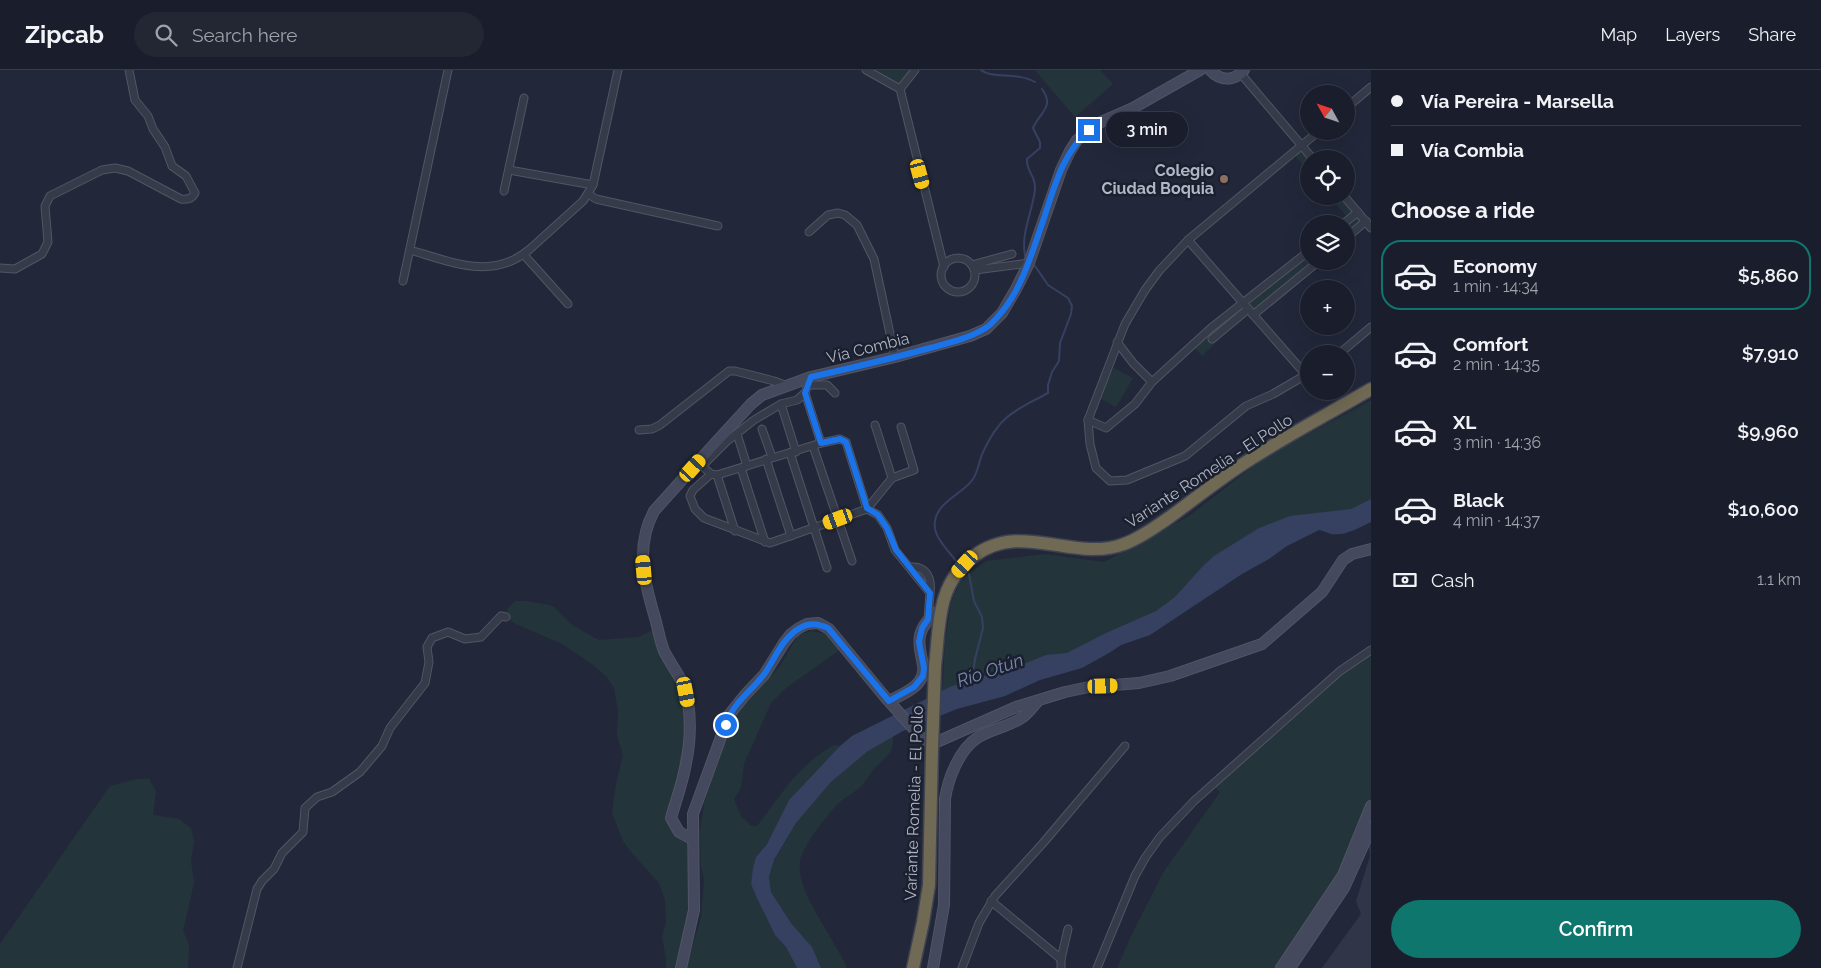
<!DOCTYPE html>
<meta charset="utf-8">
<style>
body{margin:0;font-family:Raleway,sans-serif;background:#232734;color:#f1f3f6;height:100vh;display:flex;flex-direction:column;font-size:19px;white-space:nowrap}
*{box-sizing:border-box;margin:0}
p{font-size:16px;color:#9fa2a9}
.icon{flex:none;width:28px;height:28px;fill:none;stroke:currentColor;stroke-width:2;stroke-linecap:round;stroke-linejoin:round}
.map{position:relative;flex:1;overflow:hidden}
.details{display:flex;flex-direction:column;background:#1a1e2c;width:450px}
.details>*{flex:none}
.banner{display:grid;align-content:center;height:110px;padding:0 20px;background:#1a1e2c}
.needle{width:32px;rotate:310deg}
.buttons{position:absolute;left:1300px;top:15px;display:grid;gap:10px}
.buttons a{display:grid;place-items:center;width:55px;height:55px;border-radius:50%;background:#1a1e2c;box-shadow:0 5px 20px #0002,0 0 0 1px #383c48;font-size:25px}
.end{position:absolute;width:22px;height:22px;margin:-11px;border:6px solid #1a73e8;background:#fff;box-shadow:0 0 0 2px #fff}
.from{border-radius:50%}
.bubble{position:absolute;height:35px;border-radius:18px;background:#1a1e2c;box-shadow:0 5px 20px #0002,0 0 0 1px #383c48;font-size:16px;font-weight:600;line-height:35px;text-align:center}
.car{position:absolute;width:15px;height:30px;margin:-15px -8px;border-radius:6px;box-shadow:0 0 4px 1px #0007;background:linear-gradient(#f5c518 24%,#345 0 40%,#f5c518 0 76%,#345 0 86%,#f5c518 0)}
.banner b{display:flex;align-items:center;gap:18px;height:48px;font-size:19px}
.banner b+b{border-top:1px solid #383c48}
.banner i{width:12px;height:12px;background:#f1f3f6}
ul{padding:0;list-style:none}
li{display:flex;align-items:center;gap:15px;height:70px;margin:0 10px 8px;padding:0 10px;border:2px solid transparent;border-radius:20px}
li div{flex:1}
li b{display:block;font-size:19px}
li em{font-style:normal;font-weight:600}
li.active{border-color:#0f766e}
li>.icon{width:45px;height:45px;stroke-width:1.5}
h2{padding:0 20px;font-size:22px;line-height:60px}
.pay{display:flex;align-items:center;gap:12px;height:55px;padding:0 20px;font-size:19px}
.pay p{margin-inline-start:auto}
.cta{display:flex;gap:10px;margin-top:auto;padding:10px 20px}
.cta a{flex:1;height:58px;border-radius:30px;background:#0f766e;color:#fff;font-size:20px;font-weight:600;line-height:58px;text-align:center}
header{display:flex;align-items:center;gap:30px;box-sizing:border-box;height:70px;padding:0 25px;background:#1a1e2c;border-bottom:1px solid #383c48}
header strong{font-size:24px}
nav{display:flex;gap:28px;margin-inline-start:auto;font-size:18px}
.search{width:350px;height:45px;background:#232734;display:flex;align-items:center;gap:12px;box-sizing:border-box;padding:0 18px;border-radius:28px;color:#9fa2a9;font-size:19px}
main{display:flex;flex:1;min-height:0}
.map>svg:first-child{display:block}
.airport{fill:#303547}
.green{fill:#24343b}
.water{fill:#364161}
.lines{fill:none;stroke-linecap:round;stroke-linejoin:round}
.stream{stroke:#364161;stroke-width:2}
.street-casing{stroke:#515565;stroke-width:9}
.secondary-casing{stroke:#515565;stroke-width:12}
.highway-casing{stroke:#3e4252;stroke-width:15}
.street{stroke:#363b4a;stroke-width:7}
.secondary{stroke:#44495d;stroke-width:10}
.highway{stroke:#706953;stroke-width:12}
.highway-bridge-casing{stroke:#3e4252;stroke-width:15;stroke-linecap:butt}
.highway-bridge{stroke:#706953;stroke-width:12}
.route{stroke:#1a73e8;stroke-width:6}
.education-dot{fill:#8d6e63;stroke:#1b202f;stroke-width:2}
.labels{text-anchor:middle;dominant-baseline:central;stroke-width:5;stroke-linejoin:round;paint-order:stroke}
.poi-label{font-size:16px;font-weight:bold;fill:#b1b5c6;stroke:#1b202f;text-anchor:end}
.street-label{font-size:16px;fill:#b1b5c6;stroke:#1b202f}
.water-label{font-size:18px;font-style:italic;fill:#7986ae;stroke:#1b202f}
</style>
<header>
<strong>Zipcab</strong>
<div class="search"><svg class="icon" aria-label="search" viewBox="0 0 24 24"><circle cx="10" cy="10" r="6"/><path d="M15 15l6 6"/></svg>Search here</div>
<nav><a>Map</a><a>Layers</a><a>Share</a></nav>
</header>
<main>
<div class="map">
<svg width="1371" height="898" viewBox="0 0 1371 898">
<rect width="100%" height="100%" fill="#22283a"/>
<path class="airport" d="M1371,758V898H1322L1361,844L1356,831L1370,786L1367,768Z"/>
<g class="green">
<path d="M866,0H915L900,19Z"/>
<path d="M1035,0H1100L1113,14L1075,47Z"/>
<path d="M1302,76L1309,89V103L1293,83Z"/>
<path d="M1329,126H1344L1366,151L1346,168V154L1349,149Z"/>
<path d="M1309,181V191H1319L1253,245L1250,241L1224,264L1202,286L1192,275Z"/>
<path d="M1114,298L1133,308L1116,337L1099,328Z"/>
<path d="M1371,330V429L1348,447L1314,443L1163,545L1093,579L938,635L943,610L945,573L951,533L962,508L987,491L1045,484L1104,492L1189,446L1264,388Z"/>
<path d="M515,531H525L549,535L554,537L572,555L599,570L638,567L658,558L681,608L690,657L671,748L692,769L695,825L681,898H666V888L662,867L666,852L665,830L659,813L631,782L623,771L612,743L616,714L623,685L617,666L618,642L614,618L607,607L592,594L564,575L514,553L506,547L508,538Z"/>
<path d="M812,561L831,565L841,579L786,618L771,633L744,694L741,718L734,729L741,746L751,756H757C782,724 797,696 834,675L840,676L789,730L767,774L756,787L751,814L775,865L786,877L797,898H686L701,848L704,810L701,796L700,761L704,734L714,699L735,644L780,596L798,565Z"/>
<path d="M1371,580V728L1335,812L1275,898H1117L1131,866L1163,803L1220,722L1213,715L1340,601Z"/>
<path d="M893,666C894,686 884,687 873,700C869,705 866,711 862,715C856,722 847,726 840,732C828,743 807,771 801,787C799,791 800,798 800,802C803,830 835,870 847,898H821L812,877L791,853L771,822L769,807L774,791L796,753L831,712L867,681Z"/>
<path d="M137,709H149L156,721L153,745L179,749L191,758L194,771L191,791L194,813L183,861L189,874L188,898H0V874L110,716Z"/>
</g>
<path class="water" d="M1371,429V452C1358,458 1346,466 1331,464C1327,463 1324,461 1319,460L1287,476L1269,489L1242,504L1150,565L1121,575L1109,583L1082,598L1040,610L1005,626L957,639L903,661L868,681L831,712L796,753L774,790L769,807L771,822L791,853L812,877L821,898H797L786,877L775,865L756,826L751,814L753,798L756,787L767,774L789,730L840,676L852,666L950,617L971,609L1004,602L1046,585L1067,583L1106,563L1156,541L1175,527L1203,496L1214,486L1259,458L1290,446L1351,439Z"/>
<g class="lines">
<g class="stream">
<path d="M981,0C992,9 1019,2 1035,12"/>
<path d="M1026,189C1019,166 1033,141 1035,119C1036,105 1026,102 1027,89L1040,78V72L1033,58C1040,42 1055,37 1042,19"/>
<path d="M956,491C948,480 932,466 935,451C938,431 963,424 973,409C979,400 979,389 984,380C1001,344 1015,341 1048,323V315L1052,302L1059,291L1060,273L1071,244L1072,236L1068,228L1048,215L1035,196"/>
<path d="M969,504L974,531L982,547L983,558L975,589L972,610"/>
</g>
<g class="street-casing">
<g id="street">
<path d="M866,0L900,19L944,197"/>
<path d="M1241,4L1313,89"/>
<path d="M900,19L915,0"/>
<path d="M1346,38L1371,17"/>
<path d="M509,100L593,115"/>
<path d="M504,121L524,28"/>
<path d="M588,124L596,129L718,156"/>
<path d="M1344,126L1371,158"/>
<path d="M1343,154L1358,142"/>
<path d="M809,162L828,145L838,143L845,145L857,155L874,189L895,287"/>
<path d="M1346,168L1366,151"/>
<path d="M1188,170L1306,305"/>
<path d="M410,180C452,192 493,211 530,179L583,131L593,115L618,0"/>
<path d="M524,185L568,234"/>
<circle cx="958" cy="205" r="17"/>
<path d="M972,195L1012,184"/>
<path d="M0,198L15,199L42,184L48,172L45,136L50,126L102,100L115,98L128,101L181,129C187,130 192,129 195,123L186,106L172,96L165,77L153,59L148,46L135,30L129,0"/>
<path d="M975,200L1029,193"/>
<path d="M403,211L448,0"/>
<path d="M1253,245L1319,191"/>
<path d="M1212,269L1248,239"/>
<path d="M1117,272L1133,293L1152,312"/>
<path d="M1339,284L1371,257"/>
<path d="M1309,303L1273,324L1246,336L1185,386L1127,410L1110,411L1096,398L1090,374L1088,350L1125,254L1145,220L1159,201L1188,170L1319,61"/>
<path d="M808,315H827L835,323"/>
<path d="M805,323L821,373"/>
<path d="M781,334L796,382"/>
<path d="M1088,350L1106,358L1135,334L1152,312L1211,258L1309,181"/>
<path d="M875,355L892,408"/>
<path d="M762,359L772,387"/>
<path d="M639,360L652,359L660,355L729,301H735L774,311L787,316"/>
<path d="M737,364L747,396"/>
<path d="M813,376L852,491"/>
<path d="M790,383L827,498"/>
<path d="M766,389L791,466"/>
<path d="M702,396L711,404L717,405L821,373L840,369L846,372L867,439L878,445L887,458L895,480L930,523L928,549"/>
<path d="M698,397L702,396L726,372L754,350L781,334L797,330L805,323L811,307"/>
<path d="M741,398L765,472"/>
<path d="M711,404L693,420L690,426L695,439L704,448L770,473L867,439L892,408L914,400L901,357"/>
<path d="M717,405L735,461"/>
<path d="M911,497C927,496 932,509 930,523"/>
<path d="M991,831L1061,889"/>
<path d="M237,898L257,819L262,811L274,799L282,783L303,762L305,738L317,727L332,722L360,702L382,676L390,658L425,613L429,592L427,577L432,568L448,562L465,569L481,567L501,546L506,547"/>
<path d="M962,898L979,853L995,826L1044,772L1125,676"/>
<path d="M1061,898V889L1068,859"/>
<path d="M1097,898L1135,806L1145,788L1160,767L1194,731L1340,601L1371,580"/>
</g>
</g>
<g class="secondary-casing">
<g id="secondary">
<path d="M1210,0C1220,11 1234,12 1244,0"/>
<path d="M889,631C899,626 912,621 919,612C935,592 898,569 941,539"/>
<path d="M692,769L679,762L671,748C676,730 683,712 686,693C690,674 691,652 688,632C686,612 673,599 664,581C660,571 658,559 655,548C644,511 635,477 654,441L718,370L751,334L762,325L811,307L895,287L970,266L986,259L1002,243L1016,219L1029,193L1061,100L1070,81L1077,70L1101,52L1133,38L1200,0"/>
<path d="M681,898L694,840L693,744L729,645L745,625L764,605L784,573L791,564L799,558L807,554L818,553L829,559L885,627L921,667L928,671H939L1016,637L1065,622L1089,617L1139,613L1170,606L1262,574L1322,522L1343,490L1352,484L1371,479"/>
<path d="M933,898L944,835L945,729C948,709 959,680 977,668C991,659 1011,656 1023,647C1028,643 1033,637 1037,632"/>
<path d="M1281,898L1343,805L1371,736"/>
<path d="M1290,898L1344,818L1371,758"/>
</g>
</g>
<g class="highway-casing">
<g id="highway">
<path d="M935,596C940,554 936,515 974,486C1021,450 1075,493 1124,474C1141,468 1155,457 1170,447C1193,430 1216,412 1240,396C1282,368 1327,345 1371,319"/>
<path d="M913,898L923,852L929,815L932,680"/>
</g>
</g>
<use href="#street" class="street"/>
<use href="#secondary" class="secondary"/>
<use href="#highway" class="highway"/>
<g class="highway-bridge-casing">
<path id="highway-bridge" d="M932,680L935,596"/>
</g>
<use href="#highway-bridge" class="highway-bridge"/>
</g>
<g class="lines">
<path class="route" d="M726,655C732,633 752,621 765,603C775,588 783,567 800,558C810,552 818,554 828,558L889,631L914,617L923,606L924,598L919,572L922,558L928,549L930,523L896,480L887,458L878,445L867,438L846,372L840,369L821,373L805,323L811,307C851,298 890,289 930,278C948,273 967,269 984,259C990,256 996,249 1000,244C1021,221 1033,180 1043,151C1054,118 1062,84 1089,60"/>
</g>
<circle class="education-dot" cx="1224" cy="109" r="5"/>
<g class="labels">
<g class="poi-label">
<text x="1214" y="100">Colegio<tspan x="1214" dy="18">Ciudad Boquia</tspan></text>
</g>
<g class="street-label">
<text transform="translate(868 278) rotate(-14)">Vía Combia</text>
<text transform="translate(1209 401) rotate(-33)">Variante Romelia - El Pollo</text>
<text transform="translate(914 733) rotate(-88)">Variante Romelia - El Pollo</text>
</g>
<g class="water-label">
<text transform="translate(990 600) rotate(-19)">Río Otún</text>
</g>
</g>
</svg>
<div class="buttons">
<a><svg class="needle" viewBox="-14 -14 28 28"><path d="M0-13l5 13h-10z" fill="#e53935"/><path d="M0 13l5-13h-10z" fill="#9fa2a9"/></svg></a>
<a><svg class="icon" aria-label="locate" viewBox="0 0 24 24"><circle cx="12" cy="12" r="6"/><path d="M12 2v4M12 18v4M2 12h4M18 12h4"/></svg></a>
<a><svg class="icon" aria-label="layers" viewBox="0 0 24 24"><path d="M12 4l9 5-9 5-9-5zM3 14l9 5 9-5"/></svg></a>
<a>+</a>
<a>−</a>
</div>
<i class="end from" style="left:726px;top:655px"></i>
<i class="end" style="left:1089px;top:60px"></i>
<div class="bubble" style="left:1106px;top:42px;width:82px">3 min</div>
<i class="car" style="left:920px;top:104px;rotate:165deg"></i>
<i class="car" style="left:693px;top:398px;rotate:42deg"></i>
<i class="car" style="left:838px;top:449px;rotate:250deg"></i>
<i class="car" style="left:965px;top:494px;rotate:222deg"></i>
<i class="car" style="left:644px;top:500px;rotate:355deg"></i>
<i class="car" style="left:1103px;top:616px;rotate:88deg"></i>
<i class="car" style="left:686px;top:622px;rotate:169deg"></i>
</div>
<section class="details">
<div class="banner">
<b><i class="from"></i>Vía Pereira - Marsella</b>
<b><i></i>Vía Combia</b>
</div>
<h2>Choose a ride</h2>
<ul>
<li class="active"><svg class="icon" aria-label="car" viewBox="0 0 24 24"><path d="M5 17H2v-5l4-1 3-4h7l3 4 3 1v5h-3M9 17h6M6 11h13"/><circle cx="7" cy="17" r="2"/><circle cx="17" cy="17" r="2"/></svg><div><b>Economy</b><p>1 min · 14:34</p></div><em>$5,860</em></li>
<li><svg class="icon" aria-label="car" viewBox="0 0 24 24"><path d="M5 17H2v-5l4-1 3-4h7l3 4 3 1v5h-3M9 17h6M6 11h13"/><circle cx="7" cy="17" r="2"/><circle cx="17" cy="17" r="2"/></svg><div><b>Comfort</b><p>2 min · 14:35</p></div><em>$7,910</em></li>
<li><svg class="icon" aria-label="car" viewBox="0 0 24 24"><path d="M5 17H2v-5l4-1 3-4h7l3 4 3 1v5h-3M9 17h6M6 11h13"/><circle cx="7" cy="17" r="2"/><circle cx="17" cy="17" r="2"/></svg><div><b>XL</b><p>3 min · 14:36</p></div><em>$9,960</em></li>
<li><svg class="icon" aria-label="car" viewBox="0 0 24 24"><path d="M5 17H2v-5l4-1 3-4h7l3 4 3 1v5h-3M9 17h6M6 11h13"/><circle cx="7" cy="17" r="2"/><circle cx="17" cy="17" r="2"/></svg><div><b>Black</b><p>4 min · 14:37</p></div><em>$10,600</em></li>
</ul>
<div class="pay"><svg class="icon" aria-label="cash" viewBox="0 0 24 24"><path d="M3 7h18v10H3z"/><circle cx="12" cy="12" r="2"/></svg>Cash<p>1.1 km</p></div>
<div class="cta"><a>Confirm</a></div>
</section>
</main>
